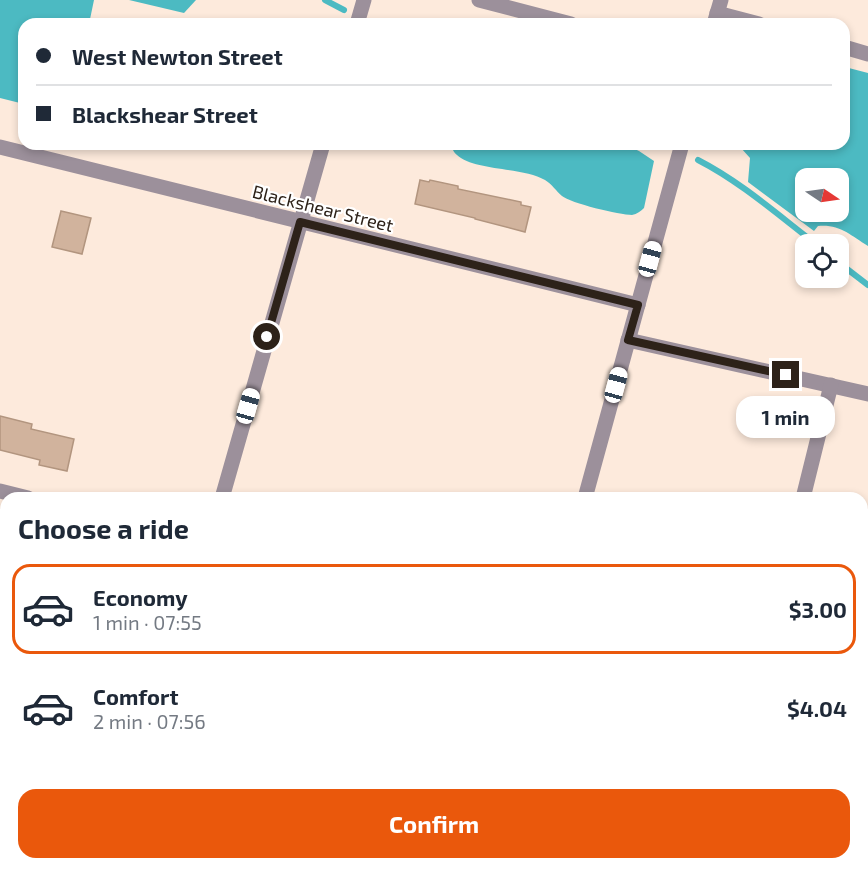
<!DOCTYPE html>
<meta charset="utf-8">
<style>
body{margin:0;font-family:"Exo 2",sans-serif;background:#f2f2f3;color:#1f2937;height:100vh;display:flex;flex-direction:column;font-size:22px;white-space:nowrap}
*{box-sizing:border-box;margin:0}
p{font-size:20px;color:#747a83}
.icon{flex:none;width:33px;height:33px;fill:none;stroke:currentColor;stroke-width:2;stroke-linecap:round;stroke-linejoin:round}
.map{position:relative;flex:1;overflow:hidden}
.side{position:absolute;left:0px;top:492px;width:868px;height:378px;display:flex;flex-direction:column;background:#fff;border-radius:18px 18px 0 0;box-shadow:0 3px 9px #0003}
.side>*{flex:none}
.hud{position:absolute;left:18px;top:18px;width:832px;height:132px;border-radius:18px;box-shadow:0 3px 9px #0003;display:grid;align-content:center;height:132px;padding:0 18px;background:#fff}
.needle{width:39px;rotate:103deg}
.controls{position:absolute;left:795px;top:168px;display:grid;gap:12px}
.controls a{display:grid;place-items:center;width:54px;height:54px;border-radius:12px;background:#fff;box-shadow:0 3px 9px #0003;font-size:30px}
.end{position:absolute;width:27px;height:27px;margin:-14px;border:8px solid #2d2219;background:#fff;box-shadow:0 0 0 3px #fff}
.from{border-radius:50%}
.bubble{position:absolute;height:42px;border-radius:18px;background:#fff;box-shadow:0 3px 9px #0003;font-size:20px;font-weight:700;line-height:42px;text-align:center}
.car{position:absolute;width:18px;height:36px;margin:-18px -9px;border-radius:8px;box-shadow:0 0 4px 2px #0007;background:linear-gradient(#fff 24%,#345 0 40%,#fff 0 76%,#345 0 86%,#fff 0)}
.hud b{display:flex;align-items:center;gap:21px;height:57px;font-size:22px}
.hud b+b{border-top:2px solid #e0e1e3}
.hud i{width:15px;height:15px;background:#1f2937}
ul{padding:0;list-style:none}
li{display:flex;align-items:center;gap:18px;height:90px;margin:0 12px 9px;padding:0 6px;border:3px solid transparent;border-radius:18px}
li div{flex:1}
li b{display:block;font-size:22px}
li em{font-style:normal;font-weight:700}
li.selected{border-color:#ea580c}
li>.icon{width:54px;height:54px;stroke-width:1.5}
h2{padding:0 18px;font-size:27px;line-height:72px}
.primary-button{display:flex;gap:12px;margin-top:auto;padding:12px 18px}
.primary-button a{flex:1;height:69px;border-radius:18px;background:#ea580c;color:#fff;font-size:24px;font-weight:700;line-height:69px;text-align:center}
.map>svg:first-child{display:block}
.water{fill:#4cbac2;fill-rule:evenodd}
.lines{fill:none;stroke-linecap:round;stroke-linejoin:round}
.stream{stroke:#4cbac2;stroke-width:6}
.building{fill:#d1b39d;stroke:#b2957f;stroke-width:1.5}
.minor{stroke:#9c909b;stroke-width:15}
.route{stroke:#2d2219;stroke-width:8}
.labels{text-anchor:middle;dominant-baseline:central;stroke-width:4.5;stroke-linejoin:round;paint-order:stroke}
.street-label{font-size:18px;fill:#2d2219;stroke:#fff}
</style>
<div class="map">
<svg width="868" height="870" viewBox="0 0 868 870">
<rect width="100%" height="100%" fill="#fdeadc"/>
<g class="water">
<path d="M0,0H94L89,24H24V104L0,98Z"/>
<path d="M129,0H196L184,13Z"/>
<path d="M845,67L868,73V246C850,235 840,224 818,226L814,231L748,182L750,158L741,148L740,144H844ZM838,178V212H806V178Z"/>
<path d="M450,144H624L639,151L654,161L644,208C641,211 637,214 632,215C620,215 570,203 562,196C556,191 552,184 545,180C523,167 474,171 457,155C454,153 452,148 450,144Z"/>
</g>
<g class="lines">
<g class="stream">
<path d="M325,0L344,10"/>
<path d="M662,144L664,145"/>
<path d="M698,160C741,182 778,215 816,244"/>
<path d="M838,262L868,285"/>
</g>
</g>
<g class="building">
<path d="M420,180L429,182L430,180L458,186V189L521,202V205L531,207L525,232L475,219V218L415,204Z"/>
<path d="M61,211L91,218L82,254L52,247Z"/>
<path d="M0,416L32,424L31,429L74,439L67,471L39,465L40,460L0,450Z"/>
</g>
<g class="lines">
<g class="minor">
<path d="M479,0L571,24"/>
<path d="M717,13L759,24"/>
<path d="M357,24L364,0"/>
<path d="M714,24L721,0"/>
<path d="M844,47L868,54"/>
<path d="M0,147L638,305"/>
<path d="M628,340L868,394"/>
<path d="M0,491L28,498"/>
<path d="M222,498L323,144"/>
<path d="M585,498L682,144"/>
<path d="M803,498L831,385"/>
<path d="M862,699L868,700"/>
<path d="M0,824L6,826"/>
<path d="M161,864L185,870"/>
<path d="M117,870L119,864"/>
<path d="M485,870L486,864"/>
</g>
</g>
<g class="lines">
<path class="route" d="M267,337L300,222L638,305L628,340L786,375"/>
</g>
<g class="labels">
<g class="street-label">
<text transform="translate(323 208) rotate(14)">Blackshear Street</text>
</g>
</g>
</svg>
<div class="controls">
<a><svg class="needle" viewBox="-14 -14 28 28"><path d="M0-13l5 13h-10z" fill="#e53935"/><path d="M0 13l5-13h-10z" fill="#747a83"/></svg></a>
<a><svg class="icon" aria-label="locate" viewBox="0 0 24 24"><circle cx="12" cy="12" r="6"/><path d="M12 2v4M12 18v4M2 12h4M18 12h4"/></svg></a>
</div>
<i class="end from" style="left:267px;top:337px"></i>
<i class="end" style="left:786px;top:375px"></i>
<div class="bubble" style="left:736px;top:396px;width:99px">1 min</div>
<i class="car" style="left:650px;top:259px;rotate:15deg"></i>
<i class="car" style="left:616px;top:385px;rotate:15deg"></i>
<i class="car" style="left:248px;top:406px;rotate:16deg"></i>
<div class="hud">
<b><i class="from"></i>West Newton Street</b>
<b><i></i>Blackshear Street</b>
</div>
<section class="side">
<h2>Choose a ride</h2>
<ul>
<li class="selected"><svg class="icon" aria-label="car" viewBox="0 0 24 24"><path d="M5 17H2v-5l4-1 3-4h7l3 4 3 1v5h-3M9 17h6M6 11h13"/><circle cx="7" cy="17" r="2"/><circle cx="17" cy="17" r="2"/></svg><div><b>Economy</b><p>1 min · 07:55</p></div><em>$3.00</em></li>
<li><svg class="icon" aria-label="car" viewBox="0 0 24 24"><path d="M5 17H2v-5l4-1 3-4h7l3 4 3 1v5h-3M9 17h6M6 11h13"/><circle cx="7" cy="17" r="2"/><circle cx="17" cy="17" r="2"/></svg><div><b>Comfort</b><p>2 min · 07:56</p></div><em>$4.04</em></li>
</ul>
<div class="primary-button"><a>Confirm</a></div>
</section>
</div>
